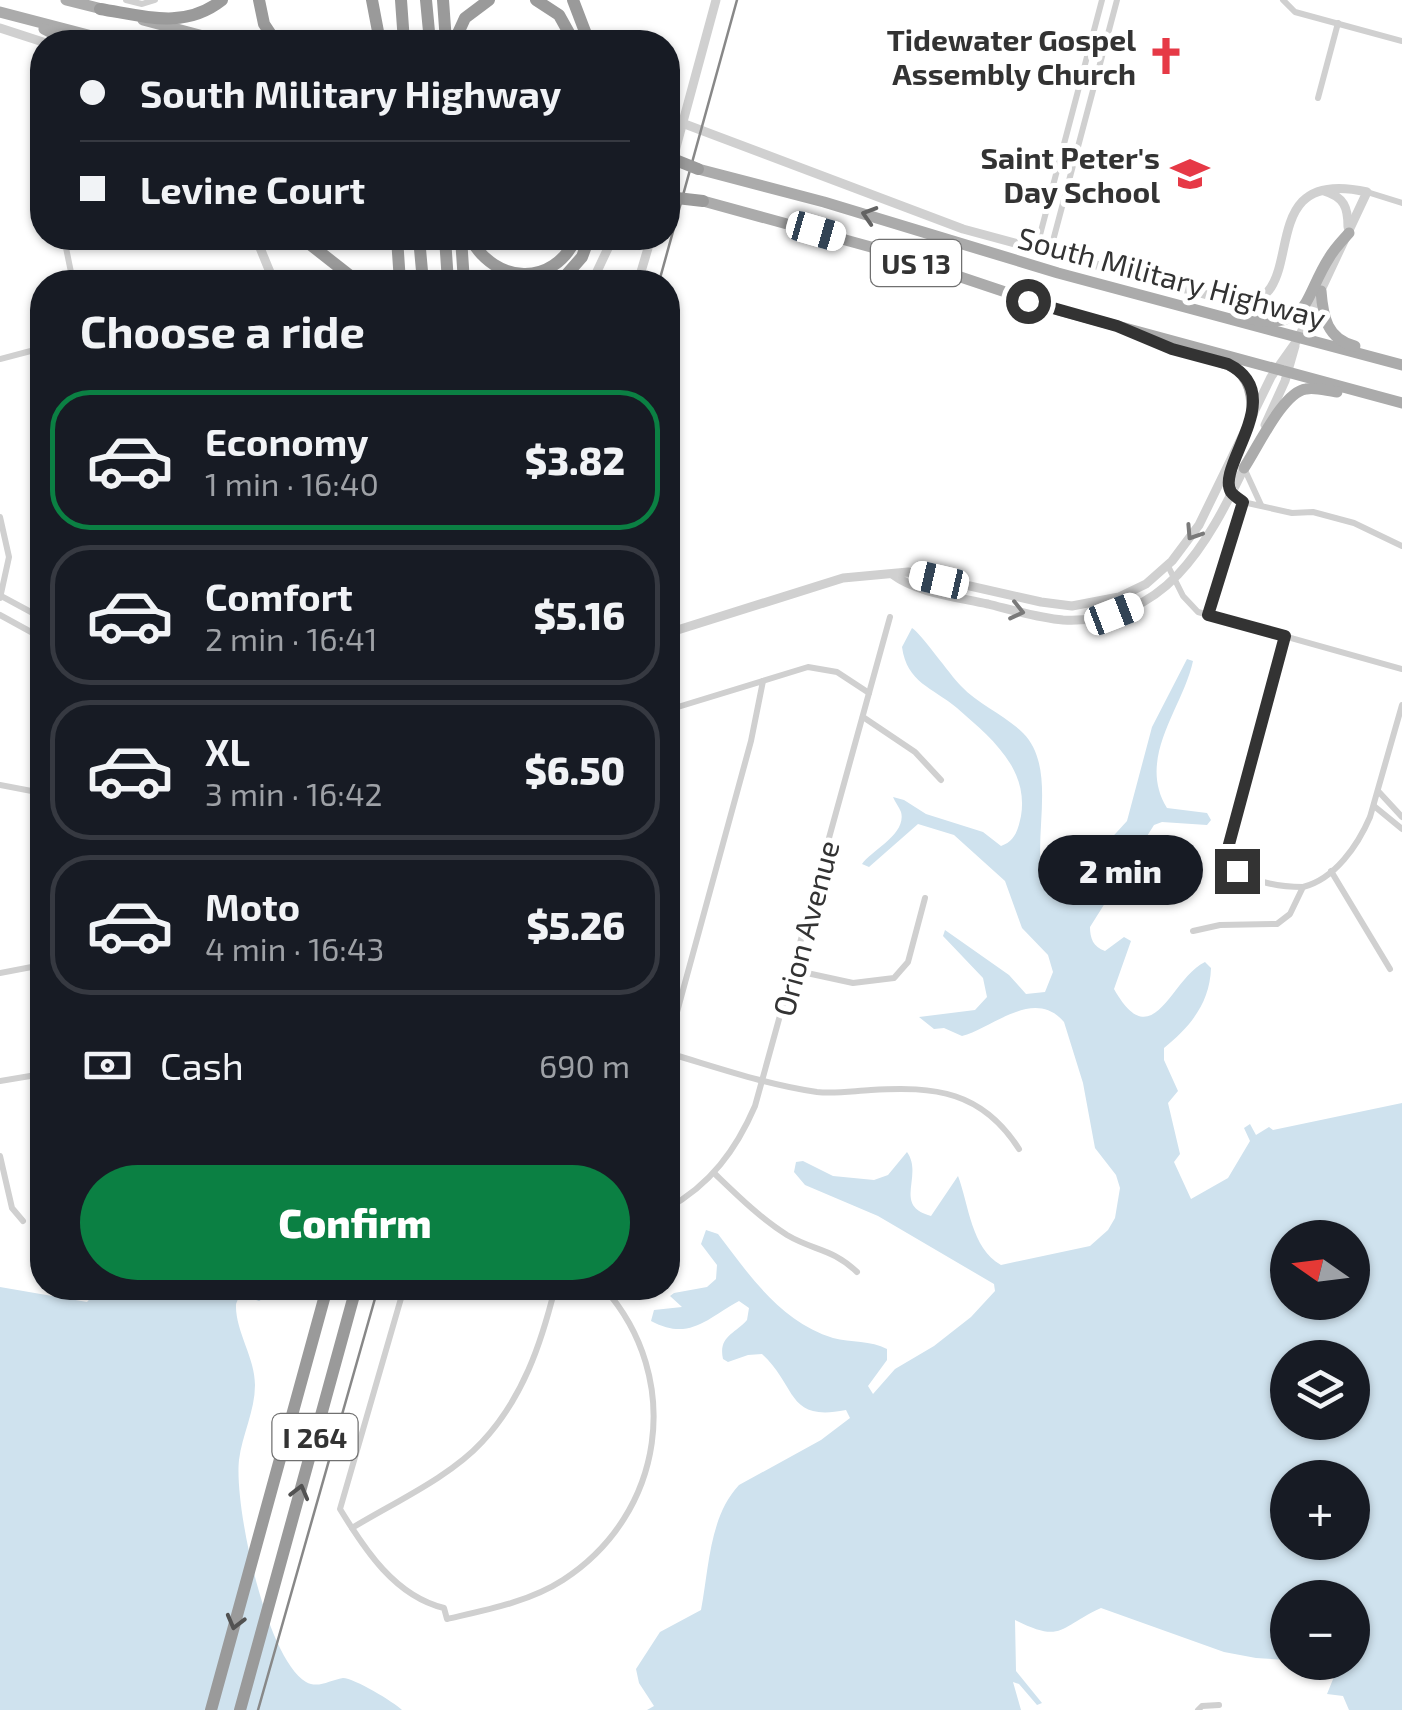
<!DOCTYPE html>
<meta charset="utf-8">
<style>
body{margin:0;font-family:"Exo 2",sans-serif;background:#20242c;color:#f1f3f6;height:100vh;display:flex;flex-direction:column;font-size:38px;white-space:nowrap}
*{box-sizing:border-box;margin:0}
p{font-size:32px;color:#9ea1a6}
.icon{flex:none;width:55px;height:55px;fill:none;stroke:currentColor;stroke-width:2;stroke-linecap:round;stroke-linejoin:round}
.map{position:relative;flex:1;overflow:hidden}
.drawer{position:absolute;left:30px;top:270px;width:650px;height:1030px;display:flex;flex-direction:column;background:#171b24;border-radius:40px;box-shadow:0 2px 8px #0004}
.drawer>*{flex:none}
.guide{position:absolute;left:30px;top:30px;width:650px;height:220px;border-radius:40px;box-shadow:0 2px 8px #0004;display:grid;align-content:center;height:220px;padding:0 50px;background:#171b24}
.needle{width:65px;rotate:284deg}
.tools{position:absolute;left:1270px;top:1220px;display:grid;gap:20px}
.tools a{display:grid;place-items:center;width:100px;height:100px;border-radius:50%;background:#171b24;box-shadow:0 2px 8px #0004;font-size:50px}
.end{position:absolute;width:45px;height:45px;margin:-22px;border:12px solid #333;background:#fff;box-shadow:0 0 0 5px #fff}
.from{border-radius:50%}
.bubble{position:absolute;height:70px;border-radius:35px;background:#171b24;box-shadow:0 2px 8px #0004;font-size:32px;font-weight:800;line-height:70px;text-align:center}
.car{position:absolute;width:30px;height:60px;margin:-30px -15px;border-radius:12px;box-shadow:0 0 8px 2px #0007;background:linear-gradient(#fff 24%,#345 0 40%,#fff 0 76%,#345 0 86%,#fff 0)}
.guide b{display:flex;align-items:center;gap:35px;height:95px;font-size:38px}
.guide b+b{border-top:2px solid #363941}
.guide i{width:25px;height:25px;background:#f1f3f6}
ul{padding:0;list-style:none}
li{display:flex;align-items:center;gap:30px;height:140px;margin:0 20px 15px;padding:0 30px;border:5px solid #363941;border-radius:40px}
li div{flex:1}
li b{display:block;font-size:38px}
li em{font-style:normal;font-weight:800}
li.current{border-color:#0b8043}
li>.icon{width:90px;height:90px;stroke-width:1.5}
h2{padding:0 50px;font-size:45px;line-height:120px}
.pay{display:flex;align-items:center;gap:25px;height:110px;padding:0 50px;font-size:38px}
.pay p{margin-inline-start:auto}
.action{display:flex;gap:20px;margin-top:auto;padding:20px 50px}
.action a{flex:1;height:115px;border-radius:60px;background:#0b8043;color:#fff;font-size:40px;font-weight:800;line-height:115px;text-align:center}
.map>svg:first-child{display:block}
.water{fill:#cfe2ee;fill-rule:evenodd}
.lines{fill:none;stroke-linecap:round;stroke-linejoin:round}
.minor{stroke:#d0d0d0;stroke-width:6}
.tertiary{stroke:#d0d0d0;stroke-width:9}
.primary{stroke:#ababab;stroke-width:11}
.motorway{stroke:#9a9a9a;stroke-width:12}
.tram{stroke:#888;stroke-width:2.5}
.motorway-bridge{stroke:#9a9a9a;stroke-width:12}
.oneway{stroke:#636363}
.oneway2{stroke:#7a7a7a}
.oneway3{stroke:#525252}
.route{stroke:#333;stroke-width:12}
.labels{text-anchor:middle;dominant-baseline:central;stroke-width:10;stroke-linejoin:round;paint-order:stroke}
.shield{fill:#fff;stroke:#707070;stroke-width:2.5}
.shield-label{font-size:28px;font-weight:bold;fill:#333}
.poi-label{font-size:30px;font-weight:bold;fill:#333;stroke:#fff;text-anchor:end}
.street-label{font-size:30px;fill:#333;stroke:#fff}
</style>
<div class="map">
<svg width="1402" height="1710" viewBox="0 0 1402 1710">
<rect width="100%" height="100%" fill="#fff"/>
<g class="water">
<path d="M912,628C920,632 950,675 961,686C979,705 1005,715 1023,733C1055,765 1036,826 1041,867L1063,891L1127,821L1152,727L1187,659L1193,661C1183,708 1136,758 1167,808L1207,813L1211,820L1207,825L1162,822L1154,825L1090,927C1090,938 1093,947 1105,951L1124,937L1131,941L1114,989C1153,1058 1170,979 1205,962L1211,968C1210,1003 1190,1027 1164,1048V1060L1178,1091L1168,1103L1180,1154L1174,1162L1191,1199L1228,1178L1250,1141L1244,1128L1250,1124L1256,1135L1269,1127L1273,1130L1402,1103V1710H1349L1343,1696L1327,1694L1338,1667L1332,1663L1352,1662V1598H1288L1287,1660L1256,1658L1224,1652L1101,1608C1059,1627 1063,1644 1015,1620L1016,1671L1042,1703L1037,1705L1019,1684L1013,1682L1021,1710H647L654,1706L639,1683L636,1669L660,1632L701,1610C709,1569 709,1517 739,1485L821,1440L850,1418L846,1410C786,1422 798,1387 762,1354L748,1355L728,1362L723,1359C718,1336 735,1334 747,1320L749,1308L739,1301C705,1320 689,1341 651,1321L654,1310L682,1307L670,1296L674,1293L707,1287L716,1279L717,1265L701,1244L706,1230L718,1234C750,1276 780,1321 833,1338C851,1343 871,1340 887,1349V1360L868,1386L873,1394L895,1369L934,1346L971,1317L995,1291L994,1284L878,1216L805,1185L794,1172L796,1162L803,1161L833,1176L874,1180L888,1175L907,1152C924,1176 892,1206 931,1216L958,1176C969,1205 971,1248 1001,1265L1090,1246L1108,1230L1115,1218L1120,1188L1116,1175L1095,1148L1083,1083L1064,1022C1034,987 993,1028 962,1036L944,1028L934,1029L919,1017L975,1010L987,997L983,978L943,936L945,930L1009,975L1026,994L1045,992L1053,972L1048,955L1022,928L1005,881L954,835L918,824L869,867L862,864C872,850 907,834 901,812C899,807 895,802 893,797L904,800L926,814L983,832L1001,846C1015,841 1018,830 1021,816C1029,768 990,737 957,708C932,687 907,683 902,647ZM1288,1238H1352V1302H1288ZM1288,1358H1352V1422H1288ZM1288,1478H1352V1542H1288Z"/>
<path d="M0,1287L87,1302L100,1288H281L259,1301L240,1294L236,1304C235,1331 255,1357 255,1385C255,1411 242,1435 239,1460C234,1506 266,1658 306,1682C318,1689 330,1680 343,1678C354,1678 394,1702 402,1710H0Z"/>
</g>
<g class="lines">
<g class="minor">
<path d="M126,0L142,4L155,0"/>
<path d="M1283,0L1295,12L1402,41"/>
<path d="M1318,98L1338,23"/>
<path d="M1367,192L1402,203"/>
<path d="M64,238L73,282"/>
<path d="M1036,250L1102,0"/>
<path d="M1050,252L1117,0"/>
<path d="M0,359L42,348"/>
<path d="M1239,449L1229,481L1232,493L1243,502L1292,513L1313,512L1354,523L1402,546"/>
<path d="M1244,468L1261,505"/>
<path d="M0,517L9,557L0,598"/>
<path d="M1168,566L1183,596L1198,612L1402,669"/>
<path d="M1,596L42,618"/>
<path d="M0,615L42,638"/>
<path d="M1207,615L1243,502"/>
<path d="M1285,636L1228,854C1237,881 1277,887 1303,887"/>
<path d="M668,710L808,667L837,672L869,693"/>
<path d="M863,717L915,752L941,780"/>
<path d="M0,785L42,793"/>
<path d="M1379,792L1402,817"/>
<path d="M1374,806L1402,829"/>
<path d="M1331,871L1390,969"/>
<path d="M1193,931L1220,925L1277,924L1290,914L1303,887C1335,879 1358,845 1370,817L1402,705"/>
<path d="M793,970L853,983L894,978L908,962L925,898"/>
<path d="M0,973L42,965"/>
<path d="M668,1045L751,741L763,681"/>
<path d="M668,1053C716,1067 767,1085 817,1092C835,1094 853,1091 871,1090C935,1086 982,1091 1019,1149"/>
<path d="M0,1081L42,1074"/>
<path d="M0,1156L12,1208L23,1221"/>
<path d="M714,1173C737,1195 760,1218 787,1235C814,1251 832,1248 857,1272"/>
<path d="M668,1208C710,1185 736,1150 755,1106L890,617"/>
<path d="M404,1288L340,1509C365,1550 395,1596 444,1608L447,1619C486,1610 529,1602 563,1580C665,1514 684,1378 604,1288"/>
<path d="M352,1528C393,1503 450,1477 482,1442C523,1398 541,1344 555,1288"/>
<path d="M1198,1710L1202,1706L1219,1705"/>
</g>
<g class="tertiary">
<path d="M0,28L43,42"/>
<path d="M668,177L716,0"/>
<path d="M1324,191C1344,197 1348,207 1348,227"/>
<path d="M256,238L274,282"/>
<path d="M592,282L609,246L619,238"/>
<path d="M638,282L651,238"/>
<path d="M1265,425L1285,381L1295,346"/>
<path d="M892,574C917,593 957,597 988,604C1012,610 1038,618 1063,620C1165,625 1207,545 1245,466"/>
<path d="M668,633L843,578L908,572L1041,602L1072,606L1119,597L1146,584L1172,561L1199,525L1271,377L1298,339L1367,192C1245,164 1316,306 1237,303L963,229L682,123"/>
</g>
<g class="primary">
<path d="M66,0L106,10"/>
<path d="M0,12L115,42"/>
<path d="M143,20L226,42"/>
<path d="M44,29L70,42"/>
<path d="M698,169L824,202L1058,273L1402,365"/>
<path d="M703,201L871,247L1062,311L1402,403"/>
<path d="M1321,291C1323,317 1327,339 1355,346"/>
<path d="M1252,319C1310,330 1304,297 1329,258C1334,249 1342,241 1349,233"/>
<path d="M1220,362C1247,369 1253,389 1252,415"/>
<path d="M1244,468C1258,447 1283,392 1306,389C1316,387 1327,391 1337,392"/>
</g>
<g class="motorway">
<path d="M259,0L264,24L276,42"/>
<path d="M372,0L380,42"/>
<path d="M401,0L404,42"/>
<path d="M426,0L430,42"/>
<path d="M443,0L446,42"/>
<path d="M536,0L559,15L574,42"/>
<path d="M573,0L589,42"/>
<path d="M100,9C144,16 184,30 222,0"/>
<path d="M454,42L465,18L489,0"/>
<path d="M302,238L358,282"/>
<path d="M397,238L400,282"/>
<path d="M419,238L423,282"/>
<path d="M445,238L448,282"/>
<path d="M461,238L464,282"/>
<path d="M470,238C495,284 553,288 576,238"/>
<path d="M560,282L582,257L589,238"/>
<path d="M211,1710L327,1288"/>
<path d="M240,1710L356,1288"/>
</g>
<g class="tram">
<path d="M659,282L737,0"/>
<path d="M258,1710L378,1288"/>
</g>
<g class="motorway-bridge">
<path d="M668,157L698,169"/>
<path d="M668,197L703,201"/>
</g>
</g>
<defs><path id="oneway-chevron" d="M-2-3.5L2.5 0L-2 3.5" fill="none" stroke-width="1.6" stroke-linecap="round" stroke-linejoin="round" transform="scale(2.5)"/></defs>
<use class="oneway" href="#oneway-chevron" transform="translate(869 215) rotate(-163)"/>
<g class="oneway2">
<use href="#oneway-chevron" transform="translate(1193 533) rotate(123)"/>
<use href="#oneway-chevron" transform="translate(1017 611) rotate(13)"/>
</g>
<g class="oneway3">
<use href="#oneway-chevron" transform="translate(300 1492) rotate(-75)"/>
<use href="#oneway-chevron" transform="translate(235 1622) rotate(105)"/>
</g>
<g class="lines">
<path class="route" d="M1028,301L1117,326L1172,349L1228,364C1290,395 1215,466 1231,492C1234,496 1239,499 1243,502L1208,615L1285,636L1228,848L1230,860L1237,871"/>
</g>
<defs>
<g id="church-bare" transform="scale(3)"><path d="M-1.2-6h2.4v3.5h3.3v2.4h-3.3V6h-2.4V-.1h-3.3v-2.4h3.3Z" fill="#e63946" stroke="#fff" stroke-width="2.5" paint-order="stroke"/></g>
<g id="school-bare" transform="scale(3)"><path d="M0-5L7-2L0 1L-7-2ZM-4 1L0 2.5L4 1V4Q0 6-4 4Z" fill="#e63946" stroke="#fff" stroke-width="2.5" paint-order="stroke"/></g>
</defs>
<g fill-rule="evenodd">
<use href="#church-bare" x="1166" y="56"/>
<use href="#school-bare" x="1190" y="174"/>
</g>
<g class="labels">
<g class="shield">
<rect x="871" y="240" width="90" height="46" rx="8"/>
<rect x="272.5" y="1414" width="85" height="46" rx="8"/>
</g>
<g class="shield-label">
<text x="916" y="263">US 13</text>
<text x="315" y="1437">I 264</text>
</g>
<g class="poi-label">
<text x="1136" y="39">Tidewater Gospel<tspan x="1136" dy="34">Assembly Church</tspan></text>
<text x="1160" y="157">Saint Peter's<tspan x="1160" dy="34">Day School</tspan></text>
</g>
<g class="street-label">
<text transform="translate(1172 277) rotate(15)">South Military Highway</text>
<text transform="translate(805 928) rotate(-75)">Orion Avenue</text>
</g>
</g>
</svg>
<div class="tools">
<a><svg class="needle" viewBox="-14 -14 28 28"><path d="M0-13l5 13h-10z" fill="#e53935"/><path d="M0 13l5-13h-10z" fill="#9ea1a6"/></svg></a>
<a><svg class="icon" aria-label="layers" viewBox="0 0 24 24"><path d="M12 4l9 5-9 5-9-5zM3 14l9 5 9-5"/></svg></a>
<a>+</a>
<a>−</a>
</div>
<i class="end from" style="left:1028px;top:301px"></i>
<i class="end" style="left:1237px;top:871px"></i>
<div class="bubble" style="left:1038px;top:835px;width:165px">2 min</div>
<i class="car" style="left:816px;top:231px;rotate:106deg"></i>
<i class="car" style="left:939px;top:580px;rotate:283deg"></i>
<i class="car" style="left:1114px;top:614px;rotate:69deg"></i>
<div class="guide">
<b><i class="from"></i>South Military Highway</b>
<b><i></i>Levine Court</b>
</div>
<section class="drawer">
<h2>Choose a ride</h2>
<ul>
<li class="current"><svg class="icon" aria-label="car" viewBox="0 0 24 24"><path d="M5 17H2v-5l4-1 3-4h7l3 4 3 1v5h-3M9 17h6M6 11h13"/><circle cx="7" cy="17" r="2"/><circle cx="17" cy="17" r="2"/></svg><div><b>Economy</b><p>1 min · 16:40</p></div><em>$3.82</em></li>
<li><svg class="icon" aria-label="car" viewBox="0 0 24 24"><path d="M5 17H2v-5l4-1 3-4h7l3 4 3 1v5h-3M9 17h6M6 11h13"/><circle cx="7" cy="17" r="2"/><circle cx="17" cy="17" r="2"/></svg><div><b>Comfort</b><p>2 min · 16:41</p></div><em>$5.16</em></li>
<li><svg class="icon" aria-label="car" viewBox="0 0 24 24"><path d="M5 17H2v-5l4-1 3-4h7l3 4 3 1v5h-3M9 17h6M6 11h13"/><circle cx="7" cy="17" r="2"/><circle cx="17" cy="17" r="2"/></svg><div><b>XL</b><p>3 min · 16:42</p></div><em>$6.50</em></li>
<li><svg class="icon" aria-label="car" viewBox="0 0 24 24"><path d="M5 17H2v-5l4-1 3-4h7l3 4 3 1v5h-3M9 17h6M6 11h13"/><circle cx="7" cy="17" r="2"/><circle cx="17" cy="17" r="2"/></svg><div><b>Moto</b><p>4 min · 16:43</p></div><em>$5.26</em></li>
</ul>
<div class="pay"><svg class="icon" aria-label="cash" viewBox="0 0 24 24"><path d="M3 7h18v10H3z"/><circle cx="12" cy="12" r="2"/></svg>Cash<p>690 m</p></div>
<div class="action"><a>Confirm</a></div>
</section>
</div>
